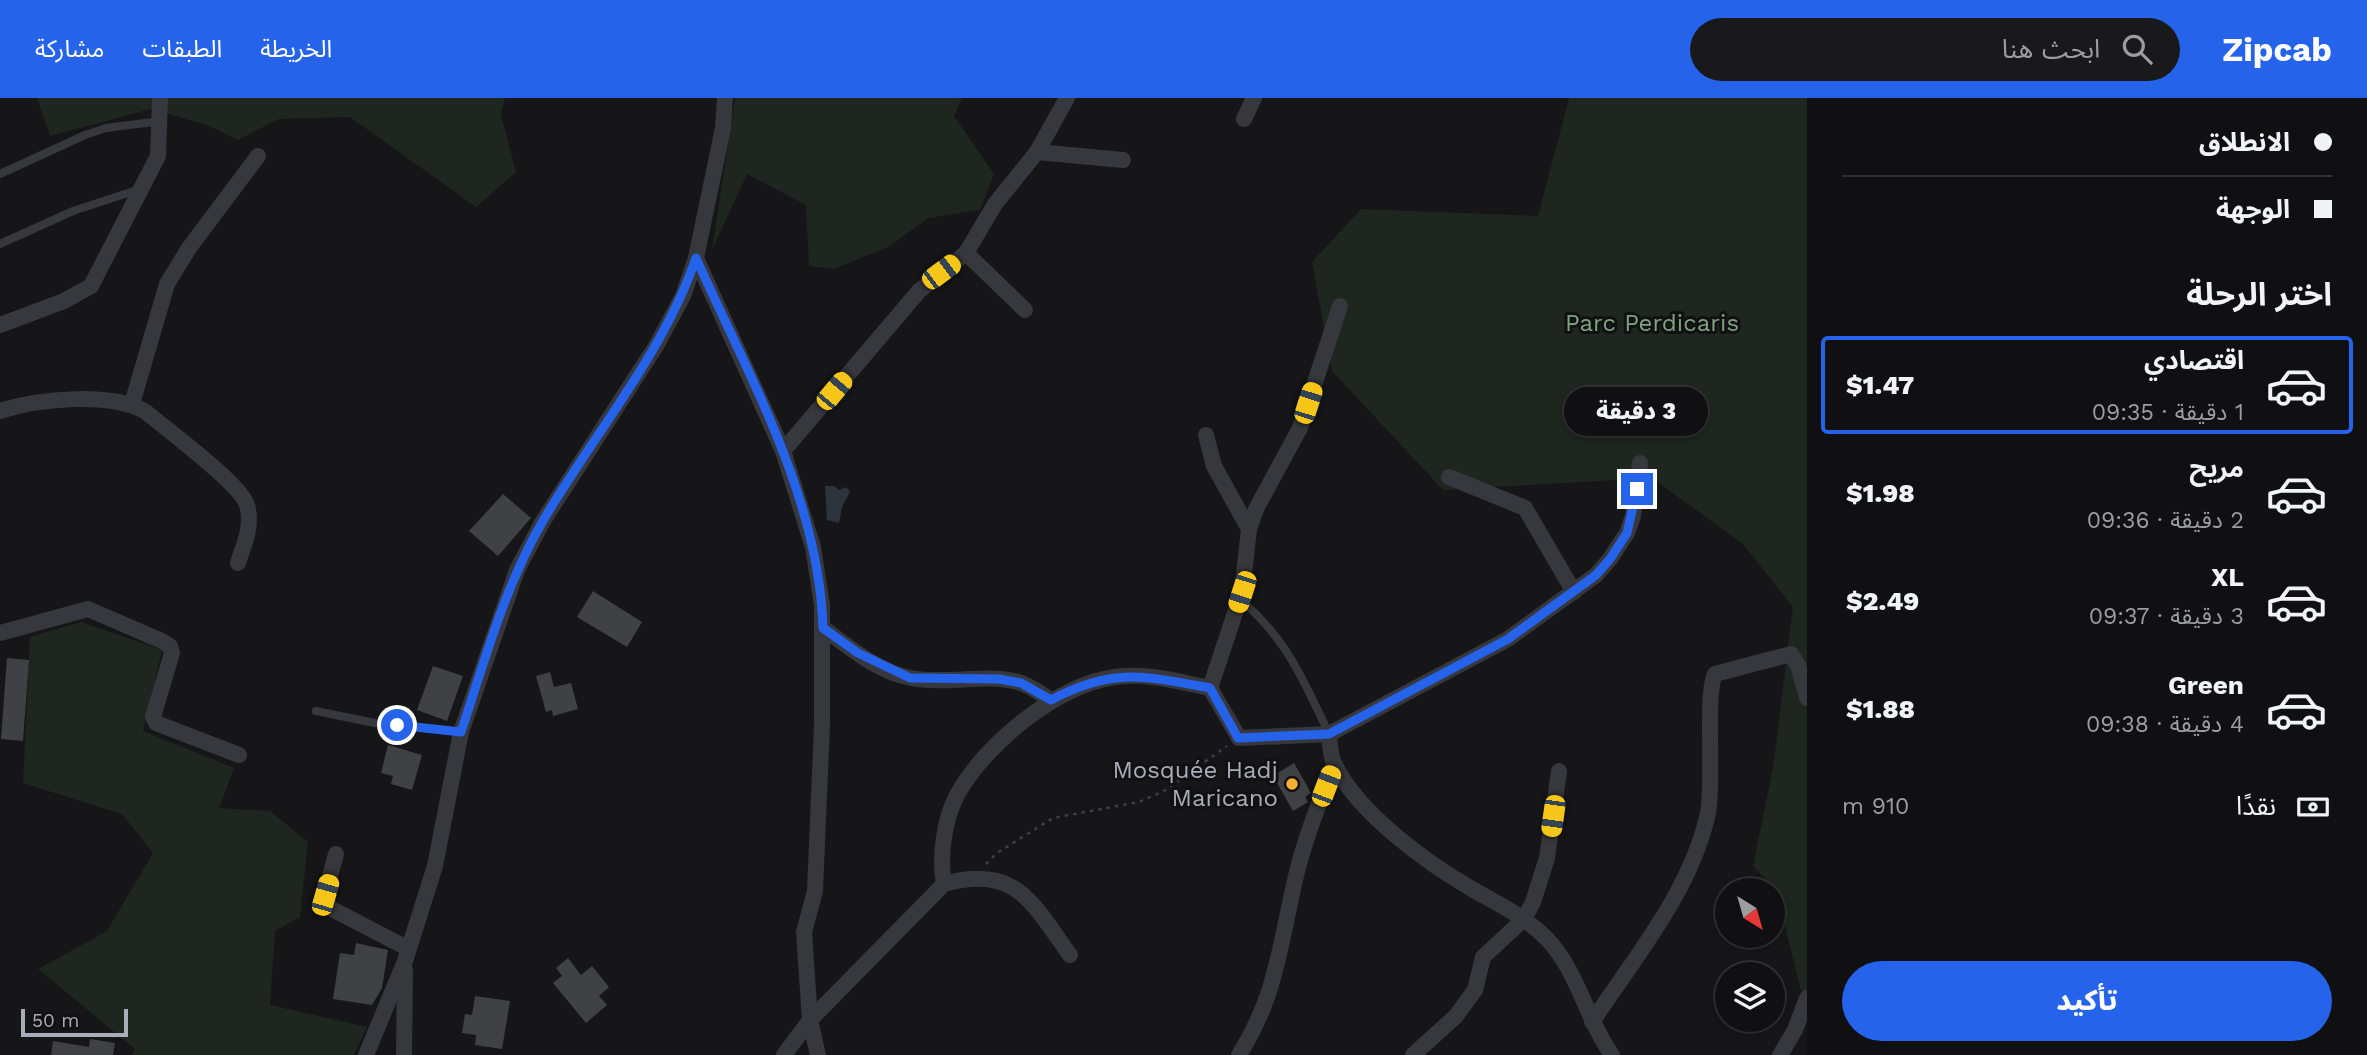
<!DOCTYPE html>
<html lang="ar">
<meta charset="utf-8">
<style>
body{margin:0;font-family:"Work Sans","Noto Sans Arabic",sans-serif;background:#19191b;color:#f1f3f6;direction:rtl;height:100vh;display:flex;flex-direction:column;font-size:26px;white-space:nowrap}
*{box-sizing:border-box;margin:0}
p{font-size:23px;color:#9c9d9f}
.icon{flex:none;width:38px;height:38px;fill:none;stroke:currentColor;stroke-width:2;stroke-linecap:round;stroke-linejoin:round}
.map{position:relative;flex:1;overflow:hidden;direction:ltr}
.sheet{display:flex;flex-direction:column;background:#101012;width:560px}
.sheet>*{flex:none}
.guide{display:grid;align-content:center;height:154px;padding:0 35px;background:#101012}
.needle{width:46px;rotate:143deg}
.tools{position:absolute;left:1715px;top:780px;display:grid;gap:14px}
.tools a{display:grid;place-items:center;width:70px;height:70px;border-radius:50%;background:#101012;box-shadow:0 4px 10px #0003,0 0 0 2px #303032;font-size:35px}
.scale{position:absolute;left:21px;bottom:18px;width:107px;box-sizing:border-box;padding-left:7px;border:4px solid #a8adb8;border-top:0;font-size:19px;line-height:24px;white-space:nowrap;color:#a8adb8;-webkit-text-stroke:5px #111113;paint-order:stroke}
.end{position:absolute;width:32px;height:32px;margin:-16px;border:9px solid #2563eb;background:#fff;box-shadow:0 0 0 4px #fff}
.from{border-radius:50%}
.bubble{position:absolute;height:49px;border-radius:24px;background:#101012;box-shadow:0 4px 10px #0003,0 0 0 2px #303032;font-size:23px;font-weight:800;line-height:49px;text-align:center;direction:rtl}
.car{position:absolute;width:21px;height:42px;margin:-21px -10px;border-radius:9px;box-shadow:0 0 5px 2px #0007;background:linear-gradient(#f5c518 24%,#345 0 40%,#f5c518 0 76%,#345 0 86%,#f5c518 0)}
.guide b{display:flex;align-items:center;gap:24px;height:66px;font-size:26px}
.guide b+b{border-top:2px solid #303032}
.guide i{width:18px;height:18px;background:#f1f3f6}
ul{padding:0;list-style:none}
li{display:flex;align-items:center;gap:21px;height:98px;margin:0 14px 10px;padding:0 21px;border:4px solid transparent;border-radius:7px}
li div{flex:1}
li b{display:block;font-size:26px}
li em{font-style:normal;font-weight:800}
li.active{border-color:#2563eb}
li>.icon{width:63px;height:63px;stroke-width:1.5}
h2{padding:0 35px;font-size:32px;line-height:84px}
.pay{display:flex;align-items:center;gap:18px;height:77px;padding:0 35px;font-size:26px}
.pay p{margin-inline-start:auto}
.cta{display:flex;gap:14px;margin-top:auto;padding:14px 35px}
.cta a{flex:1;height:80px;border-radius:42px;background:#2563eb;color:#fff;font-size:28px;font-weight:800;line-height:80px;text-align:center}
header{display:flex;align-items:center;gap:42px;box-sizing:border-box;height:98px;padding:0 35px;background:#2563eb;color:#fff}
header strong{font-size:33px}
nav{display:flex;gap:38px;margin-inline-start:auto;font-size:24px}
.search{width:490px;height:63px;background:#19191b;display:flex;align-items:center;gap:18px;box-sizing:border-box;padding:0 24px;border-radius:38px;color:#9c9d9f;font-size:26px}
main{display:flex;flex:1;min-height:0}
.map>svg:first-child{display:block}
.green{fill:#1e261f}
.water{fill:#2c353c}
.building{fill:#404145}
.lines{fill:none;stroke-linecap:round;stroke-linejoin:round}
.path{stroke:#3d3f44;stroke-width:2.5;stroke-dasharray:3.5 5;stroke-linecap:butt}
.lane{stroke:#37383d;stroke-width:8}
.street{stroke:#37383d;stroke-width:16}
.route{stroke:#2563eb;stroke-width:9}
.poi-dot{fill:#f2b134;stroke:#111113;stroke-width:2.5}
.labels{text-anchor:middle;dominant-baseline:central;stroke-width:6;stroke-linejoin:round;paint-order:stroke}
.park-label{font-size:24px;fill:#7fa381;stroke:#111113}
.poi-label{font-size:24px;fill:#a8adb8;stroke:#111113;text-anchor:end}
</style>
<header>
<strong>Zipcab</strong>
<div class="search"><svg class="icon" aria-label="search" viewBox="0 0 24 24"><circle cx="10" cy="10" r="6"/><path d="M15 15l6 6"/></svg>ابحث هنا</div>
<nav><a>الخريطة</a><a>الطبقات</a><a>مشاركة</a></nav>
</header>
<main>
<section class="sheet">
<div class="guide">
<b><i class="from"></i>الانطلاق</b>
<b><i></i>الوجهة</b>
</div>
<h2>اختر الرحلة</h2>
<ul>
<li class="active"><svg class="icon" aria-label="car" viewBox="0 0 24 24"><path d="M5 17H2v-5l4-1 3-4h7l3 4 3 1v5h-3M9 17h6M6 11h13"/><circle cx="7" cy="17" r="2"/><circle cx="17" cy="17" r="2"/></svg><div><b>اقتصادي</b><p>1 دقيقة · 09:35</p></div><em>$1.47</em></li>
<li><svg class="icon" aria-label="car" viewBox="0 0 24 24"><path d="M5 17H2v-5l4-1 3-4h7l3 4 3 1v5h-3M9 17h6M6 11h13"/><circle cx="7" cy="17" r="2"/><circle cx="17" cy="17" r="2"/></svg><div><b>مريح</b><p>2 دقيقة · 09:36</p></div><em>$1.98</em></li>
<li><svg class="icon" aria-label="car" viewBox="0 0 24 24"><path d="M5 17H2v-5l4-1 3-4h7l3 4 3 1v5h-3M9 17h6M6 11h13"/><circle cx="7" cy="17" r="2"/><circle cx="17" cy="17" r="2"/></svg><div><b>XL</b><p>3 دقيقة · 09:37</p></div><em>$2.49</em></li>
<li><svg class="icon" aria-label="car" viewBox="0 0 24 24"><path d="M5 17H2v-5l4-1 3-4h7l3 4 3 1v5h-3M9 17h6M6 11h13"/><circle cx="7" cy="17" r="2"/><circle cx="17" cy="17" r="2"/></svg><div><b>Green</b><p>4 دقيقة · 09:38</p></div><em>$1.88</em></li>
</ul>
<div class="pay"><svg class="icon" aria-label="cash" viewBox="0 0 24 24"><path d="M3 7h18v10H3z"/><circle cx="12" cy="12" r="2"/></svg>نقدًا<p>910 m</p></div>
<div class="cta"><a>تأكيد</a></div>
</section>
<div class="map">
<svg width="1807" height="957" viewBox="0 0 1807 957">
<rect width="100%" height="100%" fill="#161618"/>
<g class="green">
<path d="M37,0H505L501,16L516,74L476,109L350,19L279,21L238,42L207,27L151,11L50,38Z"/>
<path d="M735,0H962L954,18L994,76L980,112L928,120L890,148L834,171L809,168L806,107L747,76L712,152Z"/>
<path d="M1569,0H1807V917L1776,792L1753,768L1773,670L1793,509L1743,446L1652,380L1443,392L1332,273L1312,164L1361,111L1538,118Z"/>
<path d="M81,524L162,552L143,633L234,670L219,710L270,713L308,744L300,819L275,833L270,907L367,929L354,957H132L135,951L38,871L107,833L153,755L122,716L23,685L30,539Z"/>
</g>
<path class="water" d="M825,388H834L839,392L846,389L850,394L842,409L839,425L827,422Z"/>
<g class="building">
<path d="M503,396L531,420L498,458L469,433Z"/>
<path d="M593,493L642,524L627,549L577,519Z"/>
<path d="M7,560L29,562L23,643L1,641Z"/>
<path d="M433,568L463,578L447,623L417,612Z"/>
<path d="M550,574L554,589L571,585L578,611L553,618L552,612L546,614L536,578Z"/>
<path d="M388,647L422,657L412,692L391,686L393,678L381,675Z"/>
<path d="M1294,665L1311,695L1305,699L1308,704L1293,713L1273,678Z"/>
<path d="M356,845L388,852L382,890L372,907L333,901L340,855L354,857Z"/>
<path d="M568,860L581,877L592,868L609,889L599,898L607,907L586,925L553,885L562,878L556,870Z"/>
<path d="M475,898L510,903L502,951L475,947L476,937L462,935L465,916L472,917Z"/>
<path d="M90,941L115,945L113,957H51L53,943L89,949Z"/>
</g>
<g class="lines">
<path class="path" d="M986,766L997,755L1053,720L1139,704L1164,693L1227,648"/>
<g class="lane">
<path d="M0,76L85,37L106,30L161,23"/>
<path d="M0,146L73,113L140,91"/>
<path d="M1243,498L1244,505C1287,542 1305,585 1329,636"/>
<path d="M316,613L375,625L461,634"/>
</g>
<g class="street">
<path d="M725,0L723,30L696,160L783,353L813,449L822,507V627L815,793L804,834L810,922L784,957"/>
<path d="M1244,21L1254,0"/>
<path d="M1037,54L1123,62"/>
<path d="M966,155L1025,212"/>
<path d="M0,227L64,203L91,188L158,58L160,0"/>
<path d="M132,306L167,186L189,150L258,58"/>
<path d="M0,313C38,301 111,293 146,314C166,331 241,386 247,407C253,428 244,446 238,465"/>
<path d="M1206,337L1214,368L1249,431"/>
<path d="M783,353L919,193L966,155L995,106L1037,54L1067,0"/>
<path d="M1449,379L1525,410L1574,494"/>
<path d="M823,530C849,549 878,574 911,580C947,587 983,575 1018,584C1030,587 1041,596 1051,602"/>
<path d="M0,535L88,511L162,543L170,548L172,555L153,619L156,625L239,657"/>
<path d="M1210,590L1242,494L1249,431L1256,411L1300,330L1340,208"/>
<path d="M1329,636C1330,645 1330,659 1335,667C1358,715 1427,765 1472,791C1498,806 1526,819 1547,841C1578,873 1586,921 1612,957"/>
<path d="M336,756L325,797L330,810L407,850"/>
<path d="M944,786C939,759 944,722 957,697C985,646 1057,587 1115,579C1147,574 1179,584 1210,590L1239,640L1329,636L1508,541L1596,477L1610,461L1627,435L1633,418L1640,365"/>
<path d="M1592,924C1635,859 1691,793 1708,715C1714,684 1705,595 1715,576L1791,556L1798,567L1807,600"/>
<path d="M366,957L405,863L435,768L461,634L517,472L543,423L656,248L683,198L696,160"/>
<path d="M404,957L405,872"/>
<path d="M818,957L810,922L944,786C1017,766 1032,805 1070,857"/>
<path d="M1239,957C1277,897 1280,845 1296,778C1305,740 1320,703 1334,666"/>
<path d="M1413,957L1456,918L1475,892L1483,859L1524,821L1533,804L1547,760L1559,673"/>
<path d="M1780,957L1795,932L1807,900"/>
</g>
</g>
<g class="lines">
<path class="route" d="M397,627L461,634C485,562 505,487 544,421C595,335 664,254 696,160C748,277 819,399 823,530L858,555L910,580L999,581L1021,585L1051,602C1113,569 1145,578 1210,590L1238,640L1329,636L1508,541L1596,477L1610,461L1627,435L1637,391"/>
</g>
<circle class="poi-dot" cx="1292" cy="686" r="7"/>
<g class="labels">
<g class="park-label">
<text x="1652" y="225">Parc Perdicaris</text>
</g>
<g class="poi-label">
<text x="1278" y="672">Mosquée Hadj<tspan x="1278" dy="28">Maricano</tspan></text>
</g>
</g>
</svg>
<div class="tools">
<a><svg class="needle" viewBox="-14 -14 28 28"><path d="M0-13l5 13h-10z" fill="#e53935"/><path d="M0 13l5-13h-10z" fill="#9c9d9f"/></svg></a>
<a><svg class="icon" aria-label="layers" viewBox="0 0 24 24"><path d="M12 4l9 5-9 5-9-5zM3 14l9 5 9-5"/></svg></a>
</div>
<div class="scale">50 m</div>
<i class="end from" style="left:397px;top:627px"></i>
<i class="end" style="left:1637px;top:391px"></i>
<div class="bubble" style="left:1564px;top:289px;width:144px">3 دقيقة</div>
<i class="car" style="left:941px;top:174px;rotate:53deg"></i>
<i class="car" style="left:834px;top:293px;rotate:40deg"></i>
<i class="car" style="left:1308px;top:305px;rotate:18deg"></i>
<i class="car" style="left:1242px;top:494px;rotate:198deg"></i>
<i class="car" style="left:1326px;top:688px;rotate:21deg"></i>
<i class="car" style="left:1553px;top:718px;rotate:188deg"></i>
<i class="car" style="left:325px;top:797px;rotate:16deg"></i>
</div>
</main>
